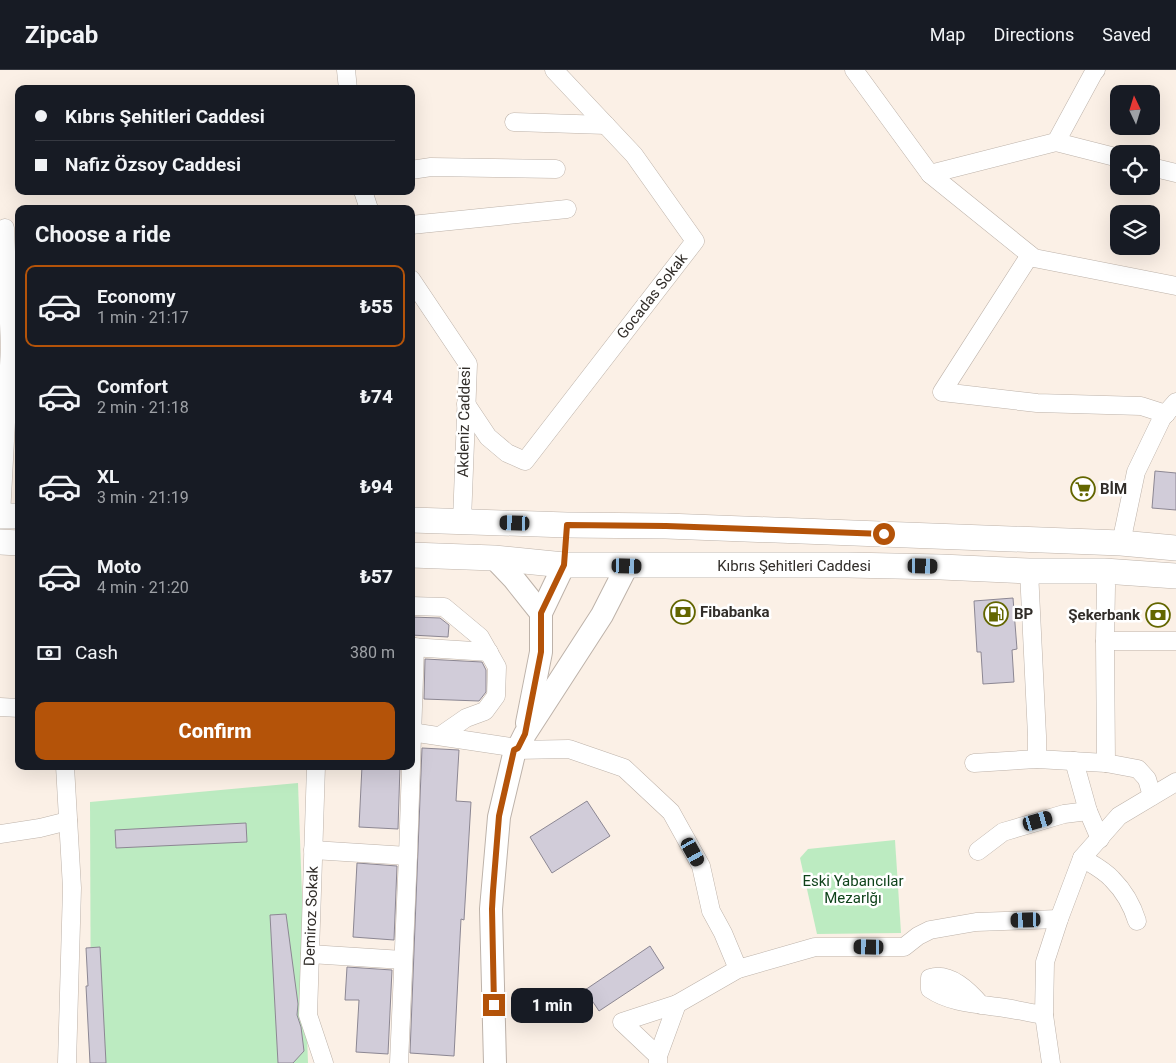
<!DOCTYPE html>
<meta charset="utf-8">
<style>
body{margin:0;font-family:Roboto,sans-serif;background:#20242c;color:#f1f3f6;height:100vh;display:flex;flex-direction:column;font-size:19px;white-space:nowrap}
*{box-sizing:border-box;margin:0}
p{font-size:16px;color:#9ea1a6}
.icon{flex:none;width:28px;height:28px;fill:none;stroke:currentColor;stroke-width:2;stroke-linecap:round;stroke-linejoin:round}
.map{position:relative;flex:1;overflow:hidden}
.details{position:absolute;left:15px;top:135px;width:400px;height:565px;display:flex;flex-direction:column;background:#171b24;border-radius:10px;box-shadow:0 5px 20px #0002}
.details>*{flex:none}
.hud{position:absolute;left:15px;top:15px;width:400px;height:110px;border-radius:10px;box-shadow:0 5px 20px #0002;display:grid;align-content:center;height:110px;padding:0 20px;background:#171b24}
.needle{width:32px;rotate:356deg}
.controls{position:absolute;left:1110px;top:15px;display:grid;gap:10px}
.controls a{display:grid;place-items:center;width:50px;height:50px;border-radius:10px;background:#171b24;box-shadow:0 5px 20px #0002;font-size:25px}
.end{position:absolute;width:22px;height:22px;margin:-11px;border:6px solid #b45309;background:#fff;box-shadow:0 0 0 2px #fff}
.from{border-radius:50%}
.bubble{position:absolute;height:35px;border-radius:10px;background:#171b24;box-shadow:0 5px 20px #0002;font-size:16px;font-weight:800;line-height:35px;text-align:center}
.car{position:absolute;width:15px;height:30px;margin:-15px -8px;border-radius:6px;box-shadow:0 0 4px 1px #0007;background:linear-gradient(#222 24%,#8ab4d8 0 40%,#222 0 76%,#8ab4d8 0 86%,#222 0)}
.hud b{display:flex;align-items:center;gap:18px;height:48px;font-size:19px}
.hud b+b{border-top:1px solid #363941}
.hud i{width:12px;height:12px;background:#f1f3f6}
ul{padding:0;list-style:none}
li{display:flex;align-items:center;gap:15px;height:82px;margin:0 10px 8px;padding:0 10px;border:2px solid transparent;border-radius:10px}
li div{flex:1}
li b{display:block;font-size:19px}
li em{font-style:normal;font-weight:800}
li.current{border-color:#b45309}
li>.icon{width:45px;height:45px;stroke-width:1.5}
h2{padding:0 20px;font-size:22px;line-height:60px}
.pay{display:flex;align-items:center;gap:12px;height:55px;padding:0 20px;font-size:19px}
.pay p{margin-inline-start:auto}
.button{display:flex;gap:10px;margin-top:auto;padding:10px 20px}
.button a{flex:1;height:58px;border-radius:10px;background:#b45309;color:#fff;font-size:20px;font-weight:800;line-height:58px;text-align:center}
header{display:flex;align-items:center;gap:30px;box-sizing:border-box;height:70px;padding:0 25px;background:#171b24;border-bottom:1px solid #363941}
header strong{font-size:24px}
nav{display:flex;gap:28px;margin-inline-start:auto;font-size:18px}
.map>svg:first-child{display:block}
.green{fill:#bcebc1}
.building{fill:#d1ccd9;stroke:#8c8793}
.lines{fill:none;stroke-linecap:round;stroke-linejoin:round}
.minor-casing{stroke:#bdb2a9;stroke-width:19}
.major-casing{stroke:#bdb2a9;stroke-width:24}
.highway-casing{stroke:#bdb2a9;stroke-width:26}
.minor{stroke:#fff;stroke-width:18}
.major{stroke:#fff;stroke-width:22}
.highway{stroke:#fff;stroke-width:25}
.route{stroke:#b45309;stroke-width:6}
.labels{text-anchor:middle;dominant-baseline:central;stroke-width:5;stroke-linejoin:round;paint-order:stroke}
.street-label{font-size:15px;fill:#312d29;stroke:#fff}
.poi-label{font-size:15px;font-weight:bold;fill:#312d29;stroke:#fff;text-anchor:start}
.park-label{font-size:15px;fill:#0f431b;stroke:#fff}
</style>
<header>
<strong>Zipcab</strong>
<nav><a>Map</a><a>Directions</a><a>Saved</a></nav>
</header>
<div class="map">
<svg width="1176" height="993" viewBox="0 0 1176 993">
<rect width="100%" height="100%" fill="#fbf0e6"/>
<g class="green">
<path d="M298,713L308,993H91L90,732Z"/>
<path d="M895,770L901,863L817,864L800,788L808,779Z"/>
</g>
<g class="building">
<path d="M1155,401L1176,403V440L1152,438Z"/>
<path d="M1013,528L1017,579L1012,580L1014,612L983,614L981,582H977L974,531Z"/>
<path d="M411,547L440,548L449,555L448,567L411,565Z"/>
<path d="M425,589L482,592L486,600V622L479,631L424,629Z"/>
<path d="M422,678L459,680L456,731L471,732L464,850L461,849L454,986L410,983Z"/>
<path d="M362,696H400L398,759L359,757Z"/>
<path d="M587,731L610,766L552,803L530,767Z"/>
<path d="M246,753L247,772L116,778L115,760Z"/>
<path d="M357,793L397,796L394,870L353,867Z"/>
<path d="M286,844L298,934L297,945L301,957L304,981L293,993H278L270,845Z"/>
<path d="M650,876L664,898L599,941L585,920Z"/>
<path d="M100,877L106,993H90L86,916H88L86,878Z"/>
<path d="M347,897L392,900L388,984L356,982L359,930H345Z"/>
</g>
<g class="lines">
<g class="minor-casing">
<g id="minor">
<path d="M346,0L348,19"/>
<path d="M854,0L930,104L1034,188L1176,216"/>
<path d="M514,52L606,55"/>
<path d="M1056,72L1094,2L1096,0"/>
<path d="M1151,97L1176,103"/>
<path d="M411,100L431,97L556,99"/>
<path d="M930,104L1056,72L1119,88"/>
<path d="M363,121L369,139"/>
<path d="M411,155L567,139"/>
<path d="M1030,185L942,322L1037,333L1141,336L1166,344"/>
<path d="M411,209L468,294L462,451"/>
<path d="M466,334L488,367L507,383L525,391L695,171L634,85L554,0"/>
<path d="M1,446L10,277L5,158"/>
<path d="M1121,473L1136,402L1162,348L1176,332"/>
<path d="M1029,501L1037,666V689"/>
<path d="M1104,501L1106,516L1105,571L1106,693L1138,699L1147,709L1152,726"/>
<path d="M411,536L444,537L480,567L497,597L496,626L485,641L466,648L440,666"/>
<path d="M1105,571H1176"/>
<path d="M411,577L489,582"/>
<path d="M0,637L19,638"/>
<path d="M411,662L518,678"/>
<path d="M515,680L569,679L624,698L671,742L701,796L711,841L723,863L738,899"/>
<path d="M1074,691L1088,741L1100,769"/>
<path d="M974,693L1037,689L1106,693"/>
<path d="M65,696L72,818L67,993"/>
<path d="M316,696L308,945L324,993"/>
<path d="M0,764L40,758L68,751"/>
<path d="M313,780L408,786"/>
<path d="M978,781L1003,762L1064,744L1088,741"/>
<path d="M1082,788C1092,794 1104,800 1112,809C1124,821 1132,835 1137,851"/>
<path d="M310,884L403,890"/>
<path d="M981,935C969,921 950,902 930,908V919C952,934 980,934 1005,938C1018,940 1031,943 1044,945"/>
<path d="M658,986L622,952L677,934"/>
<path d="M399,993L408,786L415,577"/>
<path d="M658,993V986L677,934L738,899L815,877H904L918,866L930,860L976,852L1059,849"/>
<path d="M1051,993L1044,945L1045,892L1059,849L1082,788L1119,746L1176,712"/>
</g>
</g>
<g class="major-casing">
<g id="major">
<path d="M494,488L514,509L541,543"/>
<path d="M527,653L541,582V543L564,495"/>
<path d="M495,993L491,839L499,747L515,680L518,678L525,664L602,545L627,496"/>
</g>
</g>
<g class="highway-casing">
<g id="highway">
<path d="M0,446H19"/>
<path d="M411,450L567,455L666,456L1121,473L1176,478"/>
<path d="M0,472L19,473"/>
<path d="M411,485L494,488L564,495H848L941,497L1029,501H1104L1176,506"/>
</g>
</g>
<use href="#minor" class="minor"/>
<use href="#major" class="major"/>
<use href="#highway" class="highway"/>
</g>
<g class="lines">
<path class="route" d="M494,935L492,839L493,821L499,746L514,680L518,678L525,664L541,582V543L564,495L567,455L666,456L884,464"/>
</g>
<defs>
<g id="supermarket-ring" transform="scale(1.25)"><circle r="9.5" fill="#fff" stroke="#636600" stroke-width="1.5"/><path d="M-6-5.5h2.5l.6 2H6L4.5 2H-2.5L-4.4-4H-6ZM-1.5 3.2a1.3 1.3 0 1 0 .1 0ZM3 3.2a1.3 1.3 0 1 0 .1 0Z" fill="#636600"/></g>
<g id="bank-ring" transform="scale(1.25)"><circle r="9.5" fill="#fff" stroke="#636600" stroke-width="1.5"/><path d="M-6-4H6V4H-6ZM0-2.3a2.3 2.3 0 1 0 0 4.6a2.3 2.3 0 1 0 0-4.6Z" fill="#636600"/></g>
<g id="fuel-ring" transform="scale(1.25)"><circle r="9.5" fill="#fff" stroke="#636600" stroke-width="1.5"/><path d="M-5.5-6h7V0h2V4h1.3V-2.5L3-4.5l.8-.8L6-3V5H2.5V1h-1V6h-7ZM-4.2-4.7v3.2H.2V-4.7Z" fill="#636600"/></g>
</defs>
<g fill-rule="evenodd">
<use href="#supermarket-ring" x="1083" y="419"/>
<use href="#bank-ring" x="683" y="542"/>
<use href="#fuel-ring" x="996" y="544"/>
<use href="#bank-ring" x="1158" y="545"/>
</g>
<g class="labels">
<g class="street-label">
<text transform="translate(652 226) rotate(-52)">Gocadas Sokak</text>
<text transform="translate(464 352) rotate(-89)">Akdeniz Caddesi</text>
<text x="794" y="496">Kıbrıs Şehitleri Caddesi</text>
<text transform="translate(311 846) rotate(-88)">Demiroz Sokak</text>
</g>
<g class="poi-label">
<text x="1100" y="419">BİM</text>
<text x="700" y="542">Fibabanka</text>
<text x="1014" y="544">BP</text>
<text x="1140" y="545" text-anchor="end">Şekerbank</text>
</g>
<g class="park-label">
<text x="853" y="811">Eski Yabancılar<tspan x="853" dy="17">Mezarlğı</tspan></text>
</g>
</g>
</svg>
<div class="controls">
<a><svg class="needle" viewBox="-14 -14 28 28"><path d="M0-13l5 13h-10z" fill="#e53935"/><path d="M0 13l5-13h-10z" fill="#9ea1a6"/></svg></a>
<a><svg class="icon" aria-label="locate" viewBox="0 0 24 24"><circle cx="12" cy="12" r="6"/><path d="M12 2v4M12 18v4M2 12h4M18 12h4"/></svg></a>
<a><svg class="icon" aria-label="layers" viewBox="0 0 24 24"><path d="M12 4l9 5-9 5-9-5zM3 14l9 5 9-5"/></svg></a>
</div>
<i class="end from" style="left:884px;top:464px"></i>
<i class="end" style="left:494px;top:935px"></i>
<div class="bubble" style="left:511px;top:918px;width:82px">1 min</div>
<i class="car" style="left:515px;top:453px;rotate:272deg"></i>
<i class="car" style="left:627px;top:496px;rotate:92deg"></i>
<i class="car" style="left:923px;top:496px;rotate:91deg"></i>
<i class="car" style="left:1038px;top:751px;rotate:74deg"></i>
<i class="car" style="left:693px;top:782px;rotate:151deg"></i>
<i class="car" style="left:1026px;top:850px;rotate:268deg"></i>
<i class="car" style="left:869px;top:877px;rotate:271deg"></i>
<div class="hud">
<b><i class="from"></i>Kıbrıs Şehitleri Caddesi</b>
<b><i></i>Nafiz Özsoy Caddesi</b>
</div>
<section class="details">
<h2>Choose a ride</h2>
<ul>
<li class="current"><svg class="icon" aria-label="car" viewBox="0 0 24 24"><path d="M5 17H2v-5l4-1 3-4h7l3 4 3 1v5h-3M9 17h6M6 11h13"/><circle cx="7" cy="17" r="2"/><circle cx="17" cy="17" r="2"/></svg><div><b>Economy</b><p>1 min · 21:17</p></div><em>₺55</em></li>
<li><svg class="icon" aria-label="car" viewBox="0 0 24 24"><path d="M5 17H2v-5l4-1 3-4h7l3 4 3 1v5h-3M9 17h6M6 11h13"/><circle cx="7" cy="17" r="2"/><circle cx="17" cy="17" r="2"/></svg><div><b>Comfort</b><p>2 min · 21:18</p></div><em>₺74</em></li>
<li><svg class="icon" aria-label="car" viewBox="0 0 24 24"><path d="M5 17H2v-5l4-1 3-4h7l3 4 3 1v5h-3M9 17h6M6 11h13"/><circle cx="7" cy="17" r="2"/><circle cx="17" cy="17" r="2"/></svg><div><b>XL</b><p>3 min · 21:19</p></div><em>₺94</em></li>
<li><svg class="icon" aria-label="car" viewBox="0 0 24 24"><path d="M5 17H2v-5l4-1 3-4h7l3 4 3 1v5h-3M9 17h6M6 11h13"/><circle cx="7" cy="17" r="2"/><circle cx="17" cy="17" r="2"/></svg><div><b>Moto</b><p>4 min · 21:20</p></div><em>₺57</em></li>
</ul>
<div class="pay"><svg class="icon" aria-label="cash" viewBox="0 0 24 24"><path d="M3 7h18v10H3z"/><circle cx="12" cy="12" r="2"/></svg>Cash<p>380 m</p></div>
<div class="button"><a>Confirm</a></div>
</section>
</div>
